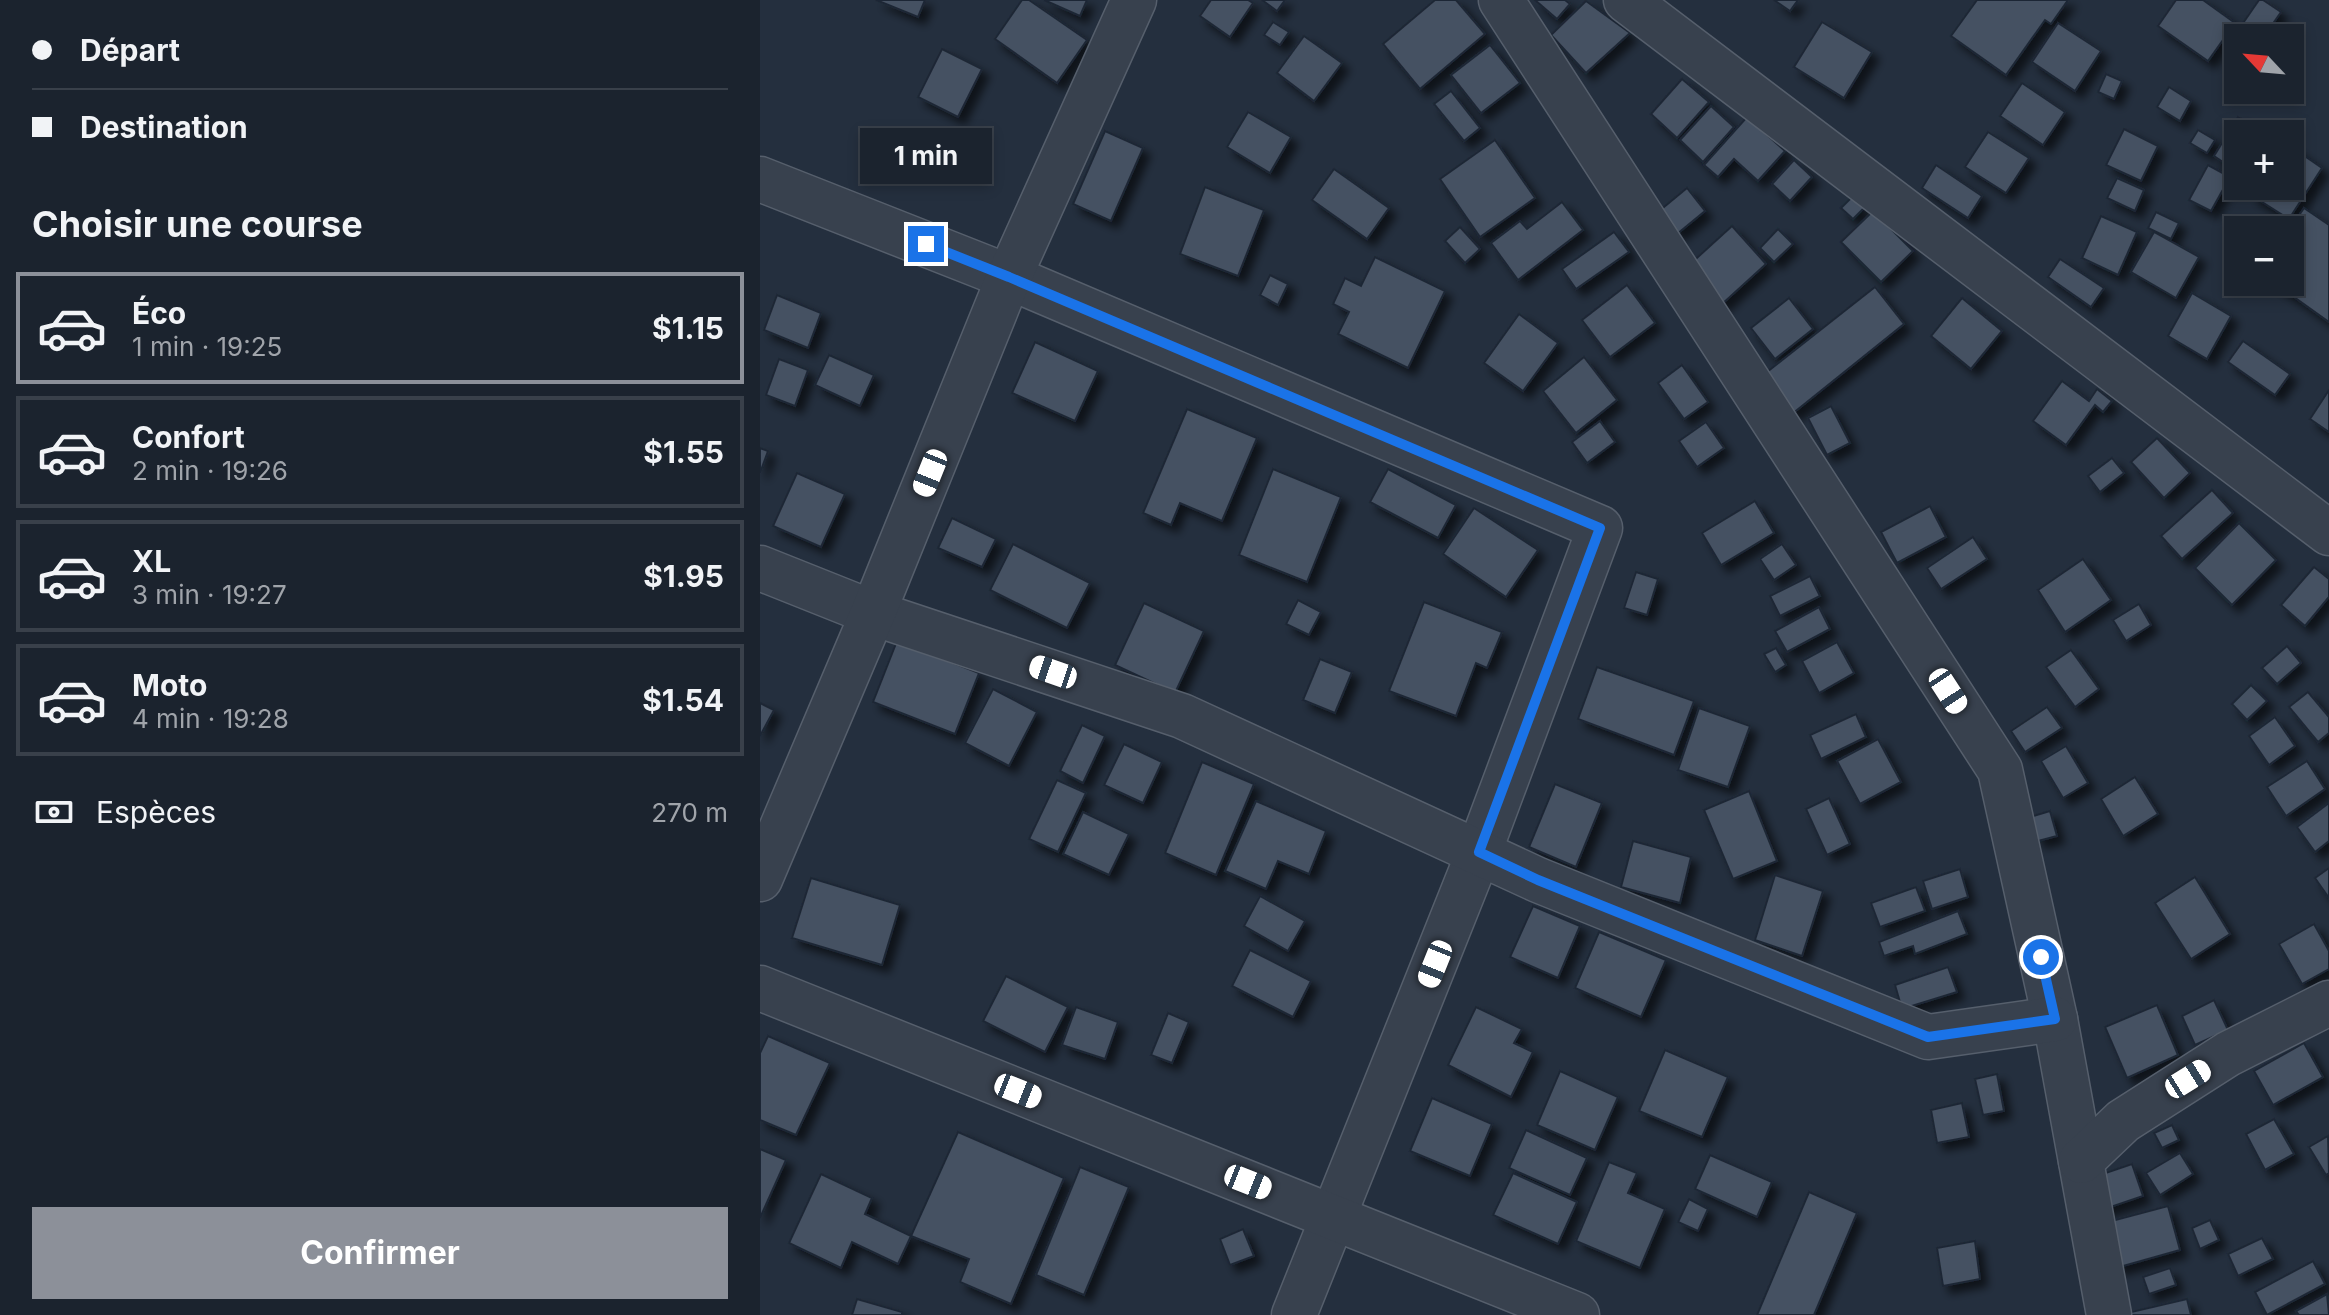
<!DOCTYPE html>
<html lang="fr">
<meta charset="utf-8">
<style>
body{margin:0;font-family:Inter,sans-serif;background:#242b36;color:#f1f3f6;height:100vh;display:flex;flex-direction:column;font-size:30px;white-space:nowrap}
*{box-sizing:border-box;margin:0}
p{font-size:26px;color:#a0a4aa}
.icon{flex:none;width:44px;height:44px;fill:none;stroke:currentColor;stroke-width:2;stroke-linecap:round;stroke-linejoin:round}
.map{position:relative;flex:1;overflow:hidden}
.panel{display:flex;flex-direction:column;background:#1b232e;width:760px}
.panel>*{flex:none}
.hud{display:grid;align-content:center;height:176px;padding:0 32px;background:#1b232e}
.needle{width:52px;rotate:296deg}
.buttons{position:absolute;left:1464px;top:24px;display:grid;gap:16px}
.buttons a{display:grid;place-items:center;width:80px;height:80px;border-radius:0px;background:#1b232e;box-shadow:0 4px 12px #0003,0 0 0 2px #39404a;font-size:40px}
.end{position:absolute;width:36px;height:36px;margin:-18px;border:10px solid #1a73e8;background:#fff;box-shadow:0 0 0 4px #fff}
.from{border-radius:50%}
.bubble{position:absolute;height:56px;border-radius:0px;background:#1b232e;box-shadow:0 4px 12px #0003,0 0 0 2px #39404a;font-size:26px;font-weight:700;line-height:56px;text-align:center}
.car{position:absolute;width:24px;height:48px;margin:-24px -12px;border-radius:10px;box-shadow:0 0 6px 2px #0007;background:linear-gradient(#fff 24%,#345 0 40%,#fff 0 76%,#345 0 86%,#fff 0)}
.hud b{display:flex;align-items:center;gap:28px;height:76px;font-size:30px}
.hud b+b{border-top:2px solid #39404a}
.hud i{width:20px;height:20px;background:#f1f3f6}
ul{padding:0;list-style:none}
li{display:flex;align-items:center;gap:24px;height:112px;margin:0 16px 12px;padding:0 16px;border:4px solid #39404a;border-radius:0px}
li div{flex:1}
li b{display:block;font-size:30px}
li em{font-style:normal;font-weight:700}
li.selected{border-color:#8c9099}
li>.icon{width:72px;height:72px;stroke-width:1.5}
h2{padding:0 32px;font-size:36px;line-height:96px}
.pay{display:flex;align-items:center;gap:20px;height:88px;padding:0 32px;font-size:30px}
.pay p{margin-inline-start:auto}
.cta{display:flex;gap:16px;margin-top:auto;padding:16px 32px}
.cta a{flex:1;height:92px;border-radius:0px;background:#8c9099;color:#fff;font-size:32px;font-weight:700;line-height:92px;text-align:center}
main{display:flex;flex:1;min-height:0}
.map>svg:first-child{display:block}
.building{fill:#455162;stroke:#1f2835;stroke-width:2;filter:url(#shadow)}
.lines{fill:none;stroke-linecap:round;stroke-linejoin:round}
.minor-casing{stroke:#565f6c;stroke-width:47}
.minor{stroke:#38414e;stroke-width:44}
.route{stroke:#1a73e8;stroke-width:10}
</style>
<main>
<section class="panel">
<div class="hud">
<b><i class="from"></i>Départ</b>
<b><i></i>Destination</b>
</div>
<h2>Choisir une course</h2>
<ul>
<li class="selected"><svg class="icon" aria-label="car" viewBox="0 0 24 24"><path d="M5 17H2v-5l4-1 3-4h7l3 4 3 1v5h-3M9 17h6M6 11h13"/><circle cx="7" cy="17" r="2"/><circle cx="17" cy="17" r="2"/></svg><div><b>Éco</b><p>1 min · 19:25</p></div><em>$1.15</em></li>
<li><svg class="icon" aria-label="car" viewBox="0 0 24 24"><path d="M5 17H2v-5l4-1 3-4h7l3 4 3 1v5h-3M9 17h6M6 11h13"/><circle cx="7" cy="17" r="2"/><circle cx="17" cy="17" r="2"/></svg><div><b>Confort</b><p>2 min · 19:26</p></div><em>$1.55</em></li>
<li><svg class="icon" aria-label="car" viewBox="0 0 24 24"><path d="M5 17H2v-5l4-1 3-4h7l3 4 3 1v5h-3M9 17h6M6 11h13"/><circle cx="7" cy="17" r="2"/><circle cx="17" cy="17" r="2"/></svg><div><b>XL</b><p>3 min · 19:27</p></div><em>$1.95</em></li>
<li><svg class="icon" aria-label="car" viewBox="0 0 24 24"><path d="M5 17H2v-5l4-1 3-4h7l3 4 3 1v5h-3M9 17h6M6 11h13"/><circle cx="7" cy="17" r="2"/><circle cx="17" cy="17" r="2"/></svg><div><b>Moto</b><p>4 min · 19:28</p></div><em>$1.54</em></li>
</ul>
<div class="pay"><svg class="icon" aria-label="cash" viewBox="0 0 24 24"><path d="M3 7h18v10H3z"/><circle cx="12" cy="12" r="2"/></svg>Espèces<p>270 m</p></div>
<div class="cta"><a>Confirmer</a></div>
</section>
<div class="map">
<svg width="1569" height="1315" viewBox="0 0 1569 1315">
<defs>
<filter id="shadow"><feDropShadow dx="7" dy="7" stdDeviation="4" flood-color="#0009"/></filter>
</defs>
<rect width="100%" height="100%" fill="#242f3e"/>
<g class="building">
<path d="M116,0H165L158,17Z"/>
<path d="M262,0H269L327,40L297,83L235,39Z"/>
<path d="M284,0H327L320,16Z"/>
<path d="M451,0H488L493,3L470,37L440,16Z"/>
<path d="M502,0H525L517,11Z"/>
<path d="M675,0H696L725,34L660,89L623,44Z"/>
<path d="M775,0H805L810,4L797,19Z"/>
<path d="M1014,0H1038L1030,11Z"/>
<path d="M1217,0H1308L1291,24L1285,20L1246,75L1191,36Z"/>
<path d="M1416,0H1443L1475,23L1448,61L1398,26Z"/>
<path d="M1499,0H1503L1521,12L1503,38H1492L1479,29Z"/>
<path d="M826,1L870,33L826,73L791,35Z"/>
<path d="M513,22L529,32L520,45L504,35Z"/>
<path d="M1062,22L1112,52L1084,98L1034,67Z"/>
<path d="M1298,23L1341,51L1315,91L1272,62Z"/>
<path d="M544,36L582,63L554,101L517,73Z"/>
<path d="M730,45L760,83L721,113L691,75Z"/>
<path d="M182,49L222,69L198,117L158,97Z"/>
<path d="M1346,74L1362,81L1354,99L1338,92Z"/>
<path d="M922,79L949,102L917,138L891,114Z"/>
<path d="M1262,83L1305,112L1283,145L1240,116Z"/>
<path d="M1409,87L1431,101L1420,121L1397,107Z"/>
<path d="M691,91L720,128L704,141L674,104Z"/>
<path d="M951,106L974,127L943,162L920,140Z"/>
<path d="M488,112L531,137L510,173L467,147Z"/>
<path d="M987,117L1025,151L998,181L974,159L958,177L944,165Z"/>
<path d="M1478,117L1507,134H1478V172L1454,156Z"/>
<path d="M1364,129L1398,146L1381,181L1346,165Z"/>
<path d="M1438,130L1455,140L1447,153L1430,143Z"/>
<path d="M345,131L383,148L351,221L313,204Z"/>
<path d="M1228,132L1269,158L1246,193L1205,167Z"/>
<path d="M735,140L775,198L720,237L680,179Z"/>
<path d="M1530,146L1562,168L1529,219L1491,195L1497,186H1530Z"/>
<path d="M1034,160L1052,177L1030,201L1012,184Z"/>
<path d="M1176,165L1222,196L1208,218L1162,188Z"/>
<path d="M1448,165L1470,177L1451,211L1429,200Z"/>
<path d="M574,169L629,208L607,239L552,200Z"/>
<path d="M1357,178L1384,190L1375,211L1347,198Z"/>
<path d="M445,187L504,210L478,276L420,254Z"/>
<path d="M927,188L945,211L917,234L898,212Z"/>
<path d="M1092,197L1104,208L1093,219L1081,208Z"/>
<path d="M802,202L823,230L758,280L731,243L760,221L767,229Z"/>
<path d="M1544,208L1569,225V322L1513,282H1530L1529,230Z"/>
<path d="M1113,211L1153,251L1121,282L1081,242Z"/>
<path d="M1396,212L1419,223L1411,239L1388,228Z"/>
<path d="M1341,216L1377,232L1358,275L1322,258Z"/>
<path d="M972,226L1006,264L961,305L927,267Z"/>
<path d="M700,227L720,249L705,263L685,241Z"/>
<path d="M1018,229L1033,244L1014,262L1000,248Z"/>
<path d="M854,232L869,252L816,289L802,269Z"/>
<path d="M1394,232L1439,257L1416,298L1371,272Z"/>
<path d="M615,257L685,291L648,368L578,334L589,312L573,304L585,278L601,286Z"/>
<path d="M1300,259L1344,288L1331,307L1288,277Z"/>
<path d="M510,275L528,284L518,305L500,295Z"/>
<path d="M867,285L895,323L850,357L822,320Z"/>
<path d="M1115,287L1144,324L1032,414L1002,376Z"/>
<path d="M1432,293L1471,316L1447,359L1408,336Z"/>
<path d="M17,295L61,313L48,348L4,330Z"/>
<path d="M1029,298L1053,329L1015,359L991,328Z"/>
<path d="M1202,298L1242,331L1211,369L1171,336Z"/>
<path d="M759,314L798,343L763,391L724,363Z"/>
<path d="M1483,341L1530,374L1515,395L1468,362Z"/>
<path d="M275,342L338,371L315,421L252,393Z"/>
<path d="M69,355L114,375L100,406L55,385Z"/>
<path d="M824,357L857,400L816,433L783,391Z"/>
<path d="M19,359L48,370L35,406L6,395Z"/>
<path d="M922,365L948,402L924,419L898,383Z"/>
<path d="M1302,381L1329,401L1337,389L1352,401L1343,412L1335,405L1306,445L1273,421Z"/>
<path d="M1569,390V432L1550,419Z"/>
<path d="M1071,406L1090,443L1067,455L1048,418Z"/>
<path d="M427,409L497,438L462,521L420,503L411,525L383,513Z"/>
<path d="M840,421L855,442L827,463L812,442Z"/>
<path d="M946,422L964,448L937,467L919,441Z"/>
<path d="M1397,438L1430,473L1404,498L1371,462Z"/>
<path d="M0,448L8,451L0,473Z"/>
<path d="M1352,458L1364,473L1340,492L1328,476Z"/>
<path d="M513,469L581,497L547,582L479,555Z"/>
<path d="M628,469L696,505L678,538L610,502Z"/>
<path d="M37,473L85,494L61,547L13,526Z"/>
<path d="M1452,490L1473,513L1422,559L1401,536Z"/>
<path d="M995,501L1014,533L961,565L942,533Z"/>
<path d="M1170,506L1186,537L1137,563L1121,532Z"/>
<path d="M714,508L778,550L746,597L683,554Z"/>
<path d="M192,518L236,539L222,567L178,548Z"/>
<path d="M1479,523L1516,560L1472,605L1435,568Z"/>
<path d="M1213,537L1227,559L1181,589L1167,568Z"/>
<path d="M253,544L330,583L307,628L230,590Z"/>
<path d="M1022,544L1036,565L1014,580L1000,559Z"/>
<path d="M1323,559L1351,600L1305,632L1278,590Z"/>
<path d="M1554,567L1569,579V597L1545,626L1521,605Z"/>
<path d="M876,572L898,579L887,615L864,608Z"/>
<path d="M1050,576L1060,596L1020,616L1010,596Z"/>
<path d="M538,600L561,612L549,635L526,624Z"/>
<path d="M664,602L742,632L727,668L716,663L696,716L629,691Z"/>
<path d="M384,603L444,631L415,693L355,665Z"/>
<path d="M1379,604L1391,625L1366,641L1353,620Z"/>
<path d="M1059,607L1070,629L1027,652L1015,631Z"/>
<path d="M137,641L219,673L195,734L113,702Z"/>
<path d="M1077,642L1094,673L1059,693L1042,661Z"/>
<path d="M1527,646L1541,663L1517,684L1502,668Z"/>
<path d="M1016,648L1026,665L1015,672L1004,654Z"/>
<path d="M1311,650L1339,689L1315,707L1286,667Z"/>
<path d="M560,659L592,672L575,713L543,700Z"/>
<path d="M837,667L934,701L914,755L818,719Z"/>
<path d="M1491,685L1507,701L1487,720L1472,704Z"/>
<path d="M233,689L277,712L249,766L205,743Z"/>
<path d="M1548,692L1569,717V733L1558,742L1529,707Z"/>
<path d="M0,703L14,710L0,736Z"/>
<path d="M1287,707L1302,728L1265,752L1251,731Z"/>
<path d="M939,708L990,726L968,787L918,770Z"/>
<path d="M1096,714L1106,737L1061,759L1050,735Z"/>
<path d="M1515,717L1535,746L1509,765L1489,736Z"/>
<path d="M322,725L345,736L323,783L300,771Z"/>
<path d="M1118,739L1141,782L1100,804L1077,761Z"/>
<path d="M364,744L402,762L383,803L344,785Z"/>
<path d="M1306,746L1328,783L1303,798L1281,761Z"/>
<path d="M1547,761L1565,789L1526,816L1507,787Z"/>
<path d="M442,762L494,784L456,875L405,853Z"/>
<path d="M1375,777L1398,814L1363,836L1341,799Z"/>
<path d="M297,780L326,793L298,852L269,839Z"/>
<path d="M795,784L842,803L816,867L769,847Z"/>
<path d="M989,791L1017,861L973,879L944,810Z"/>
<path d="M1069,798L1090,844L1067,855L1046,809Z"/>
<path d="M496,801L566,831L549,874L518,861L506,889L465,871Z"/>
<path d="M1569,803V841L1555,852L1537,827Z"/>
<path d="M1290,811L1297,836L1278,841L1270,817Z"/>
<path d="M323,812L369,834L349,875L303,854Z"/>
<path d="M873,841L931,857L920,903L861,887Z"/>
<path d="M1569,868V898L1555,878Z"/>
<path d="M1200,869L1208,897L1172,909L1163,881Z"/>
<path d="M1015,875L1063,891L1042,956L995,940Z"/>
<path d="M1435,877L1470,934L1431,959L1395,903Z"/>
<path d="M51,878L140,905L122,965L32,938Z"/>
<path d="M1156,887L1165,911L1120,927L1111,903Z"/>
<path d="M500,896L545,921L528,951L484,926Z"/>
<path d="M773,906L820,926L798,978L750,957Z"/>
<path d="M1198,911L1207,934L1155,954L1153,946L1124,956L1119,942Z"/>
<path d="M1554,924L1569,951V969L1542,984L1519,944Z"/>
<path d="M839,932L906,960L881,1017L815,988Z"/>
<path d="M490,950L551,981L533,1017L472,986Z"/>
<path d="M1188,967L1197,992L1142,1009L1135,985Z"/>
<path d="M246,976L308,1007L285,1052L223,1021Z"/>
<path d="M1454,1000L1468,1030L1435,1045L1422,1016Z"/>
<path d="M1397,1005L1418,1055L1367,1078L1345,1027Z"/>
<path d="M316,1007L358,1022L345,1059L302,1045Z"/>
<path d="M716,1007L762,1029L754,1043L773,1052L751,1097L688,1065Z"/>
<path d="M408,1013L429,1022L412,1063L391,1055Z"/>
<path d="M8,1036L70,1063L36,1135L0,1120V1053Z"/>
<path d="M1544,1043L1563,1077L1513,1105L1494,1071Z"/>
<path d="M905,1050L968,1077L942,1137L879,1111Z"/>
<path d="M800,1071L858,1097L835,1150L777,1125Z"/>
<path d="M1237,1074L1244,1111L1223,1115L1215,1079Z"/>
<path d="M672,1098L732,1124L710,1176L650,1151Z"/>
<path d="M1202,1103L1209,1137L1177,1143L1171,1110Z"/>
<path d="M1514,1119L1534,1154L1505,1170L1486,1134Z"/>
<path d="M1412,1125L1419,1140L1402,1148L1394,1133Z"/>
<path d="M766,1130L827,1158L810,1195L749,1168Z"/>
<path d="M198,1132L304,1178L251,1304L200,1282L209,1259L151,1236Z"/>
<path d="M1568,1136L1569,1173L1566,1175L1549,1147Z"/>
<path d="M0,1149L26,1160L0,1218Z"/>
<path d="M1420,1153L1433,1174L1400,1195L1386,1173Z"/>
<path d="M950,1155L1012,1182L997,1217L935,1189Z"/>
<path d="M849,1162L877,1173L868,1193L905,1209L880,1268L816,1241Z"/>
<path d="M1372,1164L1383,1196L1336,1212L1325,1180Z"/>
<path d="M320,1167L369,1187L324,1295L276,1275Z"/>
<path d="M753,1173L817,1202L798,1244L733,1215Z"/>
<path d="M61,1174L112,1198L105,1214L151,1236L138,1264L92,1242L81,1268L29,1243Z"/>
<path d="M1049,1192L1097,1213L1054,1315H997Z"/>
<path d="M929,1199L948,1209L938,1231L918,1222Z"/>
<path d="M1408,1206L1420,1250L1356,1268L1344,1223Z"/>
<path d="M1450,1220L1459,1240L1440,1249L1432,1228Z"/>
<path d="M483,1229L494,1256L470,1265L460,1239Z"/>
<path d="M1502,1238L1513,1259L1478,1276L1468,1254Z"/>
<path d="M1215,1241L1220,1279L1183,1286L1177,1248Z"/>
<path d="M1553,1261L1565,1284L1507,1315L1495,1292Z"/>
<path d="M1410,1268L1416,1285L1389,1294L1383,1277Z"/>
<path d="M1567,1294L1569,1315H1539L1536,1311Z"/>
<path d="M97,1299L142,1312V1315H92Z"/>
<path d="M1427,1299L1431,1315H1367V1313Z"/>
</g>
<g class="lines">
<g class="minor-casing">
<g id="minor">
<path d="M741,0L1240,770L1295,1019L1349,1315"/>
<path d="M866,0L1569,533"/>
<path d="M0,179L249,277L840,528L719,852L534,1315"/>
<path d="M0,568L113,613L422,716L778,880L1168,1037L1295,1019"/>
<path d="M0,879L113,613L249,277L374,0"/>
<path d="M0,988L817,1315"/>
<path d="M1321,1161L1363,1121L1468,1054L1569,1003"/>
</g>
</g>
<use href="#minor" class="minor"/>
</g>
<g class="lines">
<path class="route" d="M166,244L249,277L840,528L719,852L778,880L1168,1037L1295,1019L1281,957"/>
</g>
</svg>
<div class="buttons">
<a><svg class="needle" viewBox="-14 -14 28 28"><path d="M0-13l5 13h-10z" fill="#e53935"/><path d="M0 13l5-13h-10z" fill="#a0a4aa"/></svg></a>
<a>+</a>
<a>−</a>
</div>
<i class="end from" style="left:1281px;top:957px"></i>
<i class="end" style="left:166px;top:244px"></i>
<div class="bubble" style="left:100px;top:128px;width:132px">1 min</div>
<i class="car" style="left:170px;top:473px;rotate:202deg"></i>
<i class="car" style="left:293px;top:672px;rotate:289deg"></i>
<i class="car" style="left:1188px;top:691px;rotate:147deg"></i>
<i class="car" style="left:675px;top:964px;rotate:202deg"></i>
<i class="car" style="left:1428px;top:1079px;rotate:58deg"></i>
<i class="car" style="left:258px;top:1091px;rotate:112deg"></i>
<i class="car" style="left:488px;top:1182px;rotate:112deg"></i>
</div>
</main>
